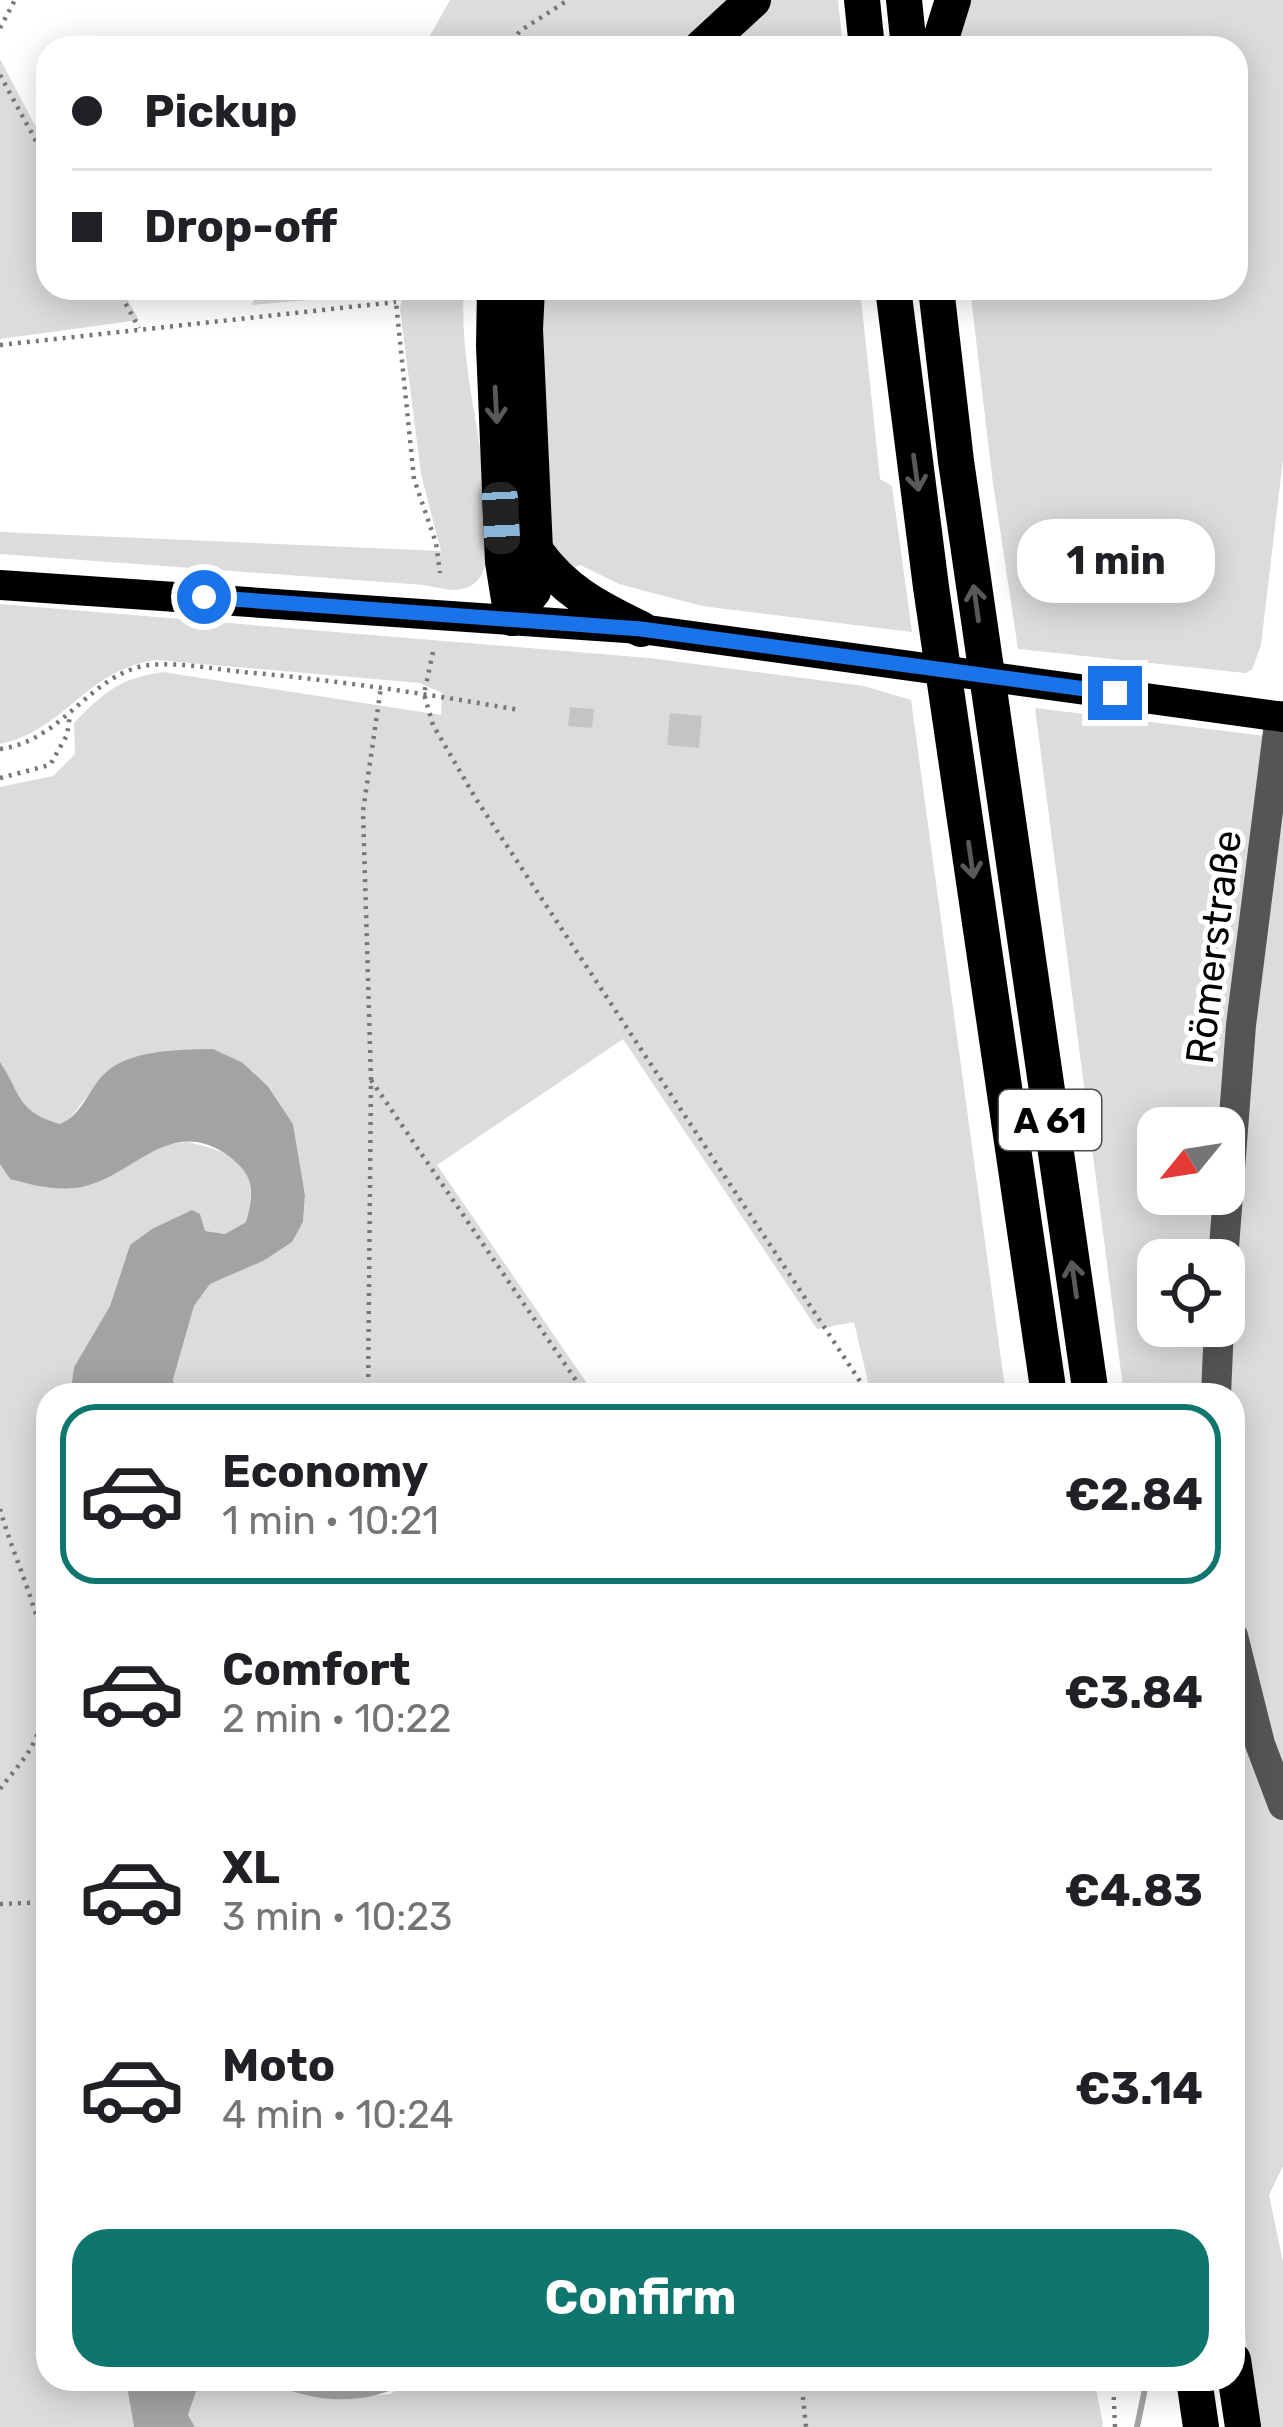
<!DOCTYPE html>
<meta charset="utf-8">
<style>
body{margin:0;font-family:Rubik,sans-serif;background:#f6f6f6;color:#202124;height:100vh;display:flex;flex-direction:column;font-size:45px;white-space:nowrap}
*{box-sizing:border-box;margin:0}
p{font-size:39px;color:#757577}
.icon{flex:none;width:66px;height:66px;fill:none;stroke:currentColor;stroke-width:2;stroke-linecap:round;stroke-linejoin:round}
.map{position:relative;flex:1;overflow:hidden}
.drawer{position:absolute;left:36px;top:1383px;width:1209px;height:1008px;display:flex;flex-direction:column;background:#fff;border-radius:36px;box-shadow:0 6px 30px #0003}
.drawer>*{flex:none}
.banner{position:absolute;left:36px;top:36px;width:1212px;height:264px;border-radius:36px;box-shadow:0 6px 30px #0003;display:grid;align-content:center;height:264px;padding:0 36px;background:#fff}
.needle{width:78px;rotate:240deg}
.tools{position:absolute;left:1137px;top:1107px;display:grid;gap:24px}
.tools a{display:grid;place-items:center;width:108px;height:108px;border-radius:24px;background:#fff;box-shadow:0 6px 30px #0003;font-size:60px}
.end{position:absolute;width:54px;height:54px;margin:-27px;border:15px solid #1a73e8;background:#fff;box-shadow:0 0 0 6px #fff}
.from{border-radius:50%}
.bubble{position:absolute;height:84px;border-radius:36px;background:#fff;box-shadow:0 6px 30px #0003;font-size:39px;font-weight:700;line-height:84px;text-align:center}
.car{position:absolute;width:36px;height:72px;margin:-36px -18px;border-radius:15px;box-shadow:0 0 9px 3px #0007;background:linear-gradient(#222 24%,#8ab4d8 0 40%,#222 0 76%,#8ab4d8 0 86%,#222 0)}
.banner b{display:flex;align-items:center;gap:42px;height:114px;font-size:45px}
.banner b+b{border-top:3px solid #e0e0e0}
.banner i{width:30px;height:30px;background:#202124}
ul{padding:21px 0 0;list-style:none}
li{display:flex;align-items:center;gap:36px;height:180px;margin:0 24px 18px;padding:0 12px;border:6px solid transparent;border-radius:36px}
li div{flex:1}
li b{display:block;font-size:45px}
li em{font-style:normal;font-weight:700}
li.active{border-color:#0f766e}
li>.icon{width:108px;height:108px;stroke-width:1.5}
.button{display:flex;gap:24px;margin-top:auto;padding:24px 36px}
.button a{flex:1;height:138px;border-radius:36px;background:#0f766e;color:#fff;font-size:48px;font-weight:700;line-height:138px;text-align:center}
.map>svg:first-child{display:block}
.green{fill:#dcdcdc;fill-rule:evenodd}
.water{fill:#a3a3a3}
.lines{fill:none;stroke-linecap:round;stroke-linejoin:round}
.stream{stroke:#a3a3a3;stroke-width:6}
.building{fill:#c4c4c4}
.path{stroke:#777;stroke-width:4.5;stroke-dasharray:3 6;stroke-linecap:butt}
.minor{stroke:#555;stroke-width:30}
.major{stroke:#000;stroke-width:30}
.highway{stroke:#000;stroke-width:36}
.oneway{stroke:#595959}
.route{stroke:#1a73e8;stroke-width:15}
.labels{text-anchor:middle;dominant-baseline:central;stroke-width:10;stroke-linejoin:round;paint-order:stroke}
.shield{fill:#fff;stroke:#4c4c4c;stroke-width:3}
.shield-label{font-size:36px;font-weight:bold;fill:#000}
.street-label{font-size:39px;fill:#000;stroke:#fff}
</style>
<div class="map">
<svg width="1283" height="2427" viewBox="0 0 1283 2427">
<rect width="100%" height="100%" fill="#fff"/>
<g class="green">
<path d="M450,0H732L723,11L669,48H423Z"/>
<path d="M766,0H838L843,48H716Z"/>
<path d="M963,0H1283V459L1261,645L1252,670L1245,673L1018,649L992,476L970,288H1236V48H949Z"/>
<path d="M0,59L48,150V288H121L139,320L0,339Z"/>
<path d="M262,288H464C462,316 464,344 468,372C472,413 506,553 477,581C462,596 442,588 424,585L0,554V532L441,551L421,474L400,309L403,292L251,305Z"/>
<path d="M537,288H860L880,479L892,486L912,632L702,606L619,584L580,565L563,571L549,552Z"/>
<path d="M0,604L649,658L864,686L911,700L1006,1395H871L854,1322L817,1329L623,1039L437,1165L595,1395H175L173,1381L194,1306L210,1284L263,1261L303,1223L305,1195L293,1124L268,1085L243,1063L135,1058L106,1072L68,1121L60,1124C16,1111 22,1096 0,1062V787L53,776L75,754L74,723C104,692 120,678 163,672L441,715L442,693L420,683L156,660C85,670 66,730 0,744Z"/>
<path d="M1035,708L1283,738V2166L1269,2195L1283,2262V2427H1257L1233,2240V1395H1124ZM1158,1128H1224V1194H1158ZM1158,1260H1224V1326H1158Z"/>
<path d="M188,1142C238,1153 261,1168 246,1222L225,1234L205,1231L130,1245L110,1306L74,1367L70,1395H48V2379H131L128,2394L134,2427H0V1164L10,1179L112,1175L160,1145Z"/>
<path d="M215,2379H268L281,2388L331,2399L391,2394L410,2379H1094L1103,2424L1102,2427H195L188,2415L196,2392Z"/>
</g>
<g class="water">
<path d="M213,1049L243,1063L268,1086L293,1124L305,1195L303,1222L292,1242L263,1261L210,1284L194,1306L173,1380L175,1395H70L74,1367L110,1306L130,1245L152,1229L192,1210L200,1214L205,1231L225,1234L246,1222C254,1193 255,1176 230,1157C168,1111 131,1182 75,1188C52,1190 32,1185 10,1179L0,1164V1062C22,1095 16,1111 60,1124C81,1116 88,1091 103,1075C128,1049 179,1050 213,1049Z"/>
<path d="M131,2379H215L196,2392L188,2415L195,2427H134L128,2393Z"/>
<path d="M268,2379H410C375,2407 305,2405 268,2379Z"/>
</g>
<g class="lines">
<path class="stream" d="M1137,2427L1147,2379"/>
</g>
<g class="building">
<path d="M570,707L594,709L592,728L568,726Z"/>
<path d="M670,713L702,716L699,748L667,745Z"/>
</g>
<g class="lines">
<g class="path">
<path d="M0,28L15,0"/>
<path d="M506,48L520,31L568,0"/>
<path d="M0,75L48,163"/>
<path d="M117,288L139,328"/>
<path d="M398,288L396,302L414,479L436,543L440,573"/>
<path d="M0,345L396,302"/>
<path d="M433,652L424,694L433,725L476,799L869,1395"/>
<path d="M0,749C64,741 90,672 150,665C180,662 214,669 243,672C336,680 428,694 519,710"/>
<path d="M0,778L50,765L67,735L70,715"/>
<path d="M371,1080L586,1395"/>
<path d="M368,1395L371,1080L363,811L381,687"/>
<path d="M0,1509C21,1585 72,1664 33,1744C25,1760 10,1775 0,1789"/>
<path d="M0,1904L48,1902"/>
<path d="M801,2379L806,2427"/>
<path d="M1113,2379L1115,2427"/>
</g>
<g class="minor">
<path d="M1223,1260L1241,1025L1280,716"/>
<path d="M1216,1395L1219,1326"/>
<path d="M1233,1636L1260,1744L1283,1805"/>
</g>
<path class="major" d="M0,585L641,629L1283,717"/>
<g class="highway">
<path d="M862,0L867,48"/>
<path d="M904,0L909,48"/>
<path d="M701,48L753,0"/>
<path d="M938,48L953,0"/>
<path d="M495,288L494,346L503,562L512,618"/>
<path d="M893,288L931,587L1049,1395"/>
<path d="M936,288L956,461L1091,1395"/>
<path d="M535,550C563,590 597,608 641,629"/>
<path d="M512,618L533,591L535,550L525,329L527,288"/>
<path d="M1233,2360L1243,2427"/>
<path d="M1194,2379L1201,2427"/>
</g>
</g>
<defs><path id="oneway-shaft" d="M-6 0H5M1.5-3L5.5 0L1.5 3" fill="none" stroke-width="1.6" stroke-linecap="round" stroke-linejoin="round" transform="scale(3)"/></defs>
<g class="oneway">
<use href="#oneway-shaft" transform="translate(496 405) rotate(87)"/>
<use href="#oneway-shaft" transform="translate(916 473) rotate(82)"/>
<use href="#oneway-shaft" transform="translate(976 603) rotate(-98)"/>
<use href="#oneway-shaft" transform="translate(971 860) rotate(82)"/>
<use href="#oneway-shaft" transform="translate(1074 1279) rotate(-98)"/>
</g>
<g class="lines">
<path class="route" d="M204,597L641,629L1115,693"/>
</g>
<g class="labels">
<rect class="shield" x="999" y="1090" width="102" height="60" rx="9"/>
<g class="shield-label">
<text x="1050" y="1120">A 61</text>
</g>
<g class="street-label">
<text transform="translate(1214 947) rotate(-83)">Römerstraße</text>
</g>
</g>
</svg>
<div class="tools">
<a><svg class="needle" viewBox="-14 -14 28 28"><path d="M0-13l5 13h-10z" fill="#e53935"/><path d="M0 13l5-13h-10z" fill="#757577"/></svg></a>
<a><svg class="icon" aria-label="locate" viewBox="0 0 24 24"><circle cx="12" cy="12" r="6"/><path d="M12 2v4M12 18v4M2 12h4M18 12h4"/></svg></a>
</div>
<i class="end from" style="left:204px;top:597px"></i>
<i class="end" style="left:1115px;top:693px"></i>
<div class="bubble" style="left:1017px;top:519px;width:198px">1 min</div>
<i class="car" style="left:501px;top:518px;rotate:177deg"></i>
<div class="banner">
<b><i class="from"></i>Pickup</b>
<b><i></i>Drop-off</b>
</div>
<section class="drawer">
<ul>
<li class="active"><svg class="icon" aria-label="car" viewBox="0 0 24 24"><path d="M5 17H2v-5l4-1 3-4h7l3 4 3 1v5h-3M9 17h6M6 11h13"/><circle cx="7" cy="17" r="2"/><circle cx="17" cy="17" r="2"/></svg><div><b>Economy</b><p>1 min · 10:21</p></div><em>€2.84</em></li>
<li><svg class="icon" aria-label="car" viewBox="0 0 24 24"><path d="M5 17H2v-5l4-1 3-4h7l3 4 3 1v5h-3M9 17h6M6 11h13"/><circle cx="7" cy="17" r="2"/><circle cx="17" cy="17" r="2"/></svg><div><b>Comfort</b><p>2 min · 10:22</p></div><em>€3.84</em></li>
<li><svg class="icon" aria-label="car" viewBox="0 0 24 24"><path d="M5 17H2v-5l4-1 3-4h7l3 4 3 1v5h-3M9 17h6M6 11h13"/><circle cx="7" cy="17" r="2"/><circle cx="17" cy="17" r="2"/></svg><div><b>XL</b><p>3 min · 10:23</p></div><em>€4.83</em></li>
<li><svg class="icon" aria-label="car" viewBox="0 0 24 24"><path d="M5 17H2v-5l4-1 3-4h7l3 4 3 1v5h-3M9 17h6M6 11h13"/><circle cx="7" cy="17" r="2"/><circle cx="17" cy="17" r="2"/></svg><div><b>Moto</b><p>4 min · 10:24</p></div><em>€3.14</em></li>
</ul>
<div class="button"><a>Confirm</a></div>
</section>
</div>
